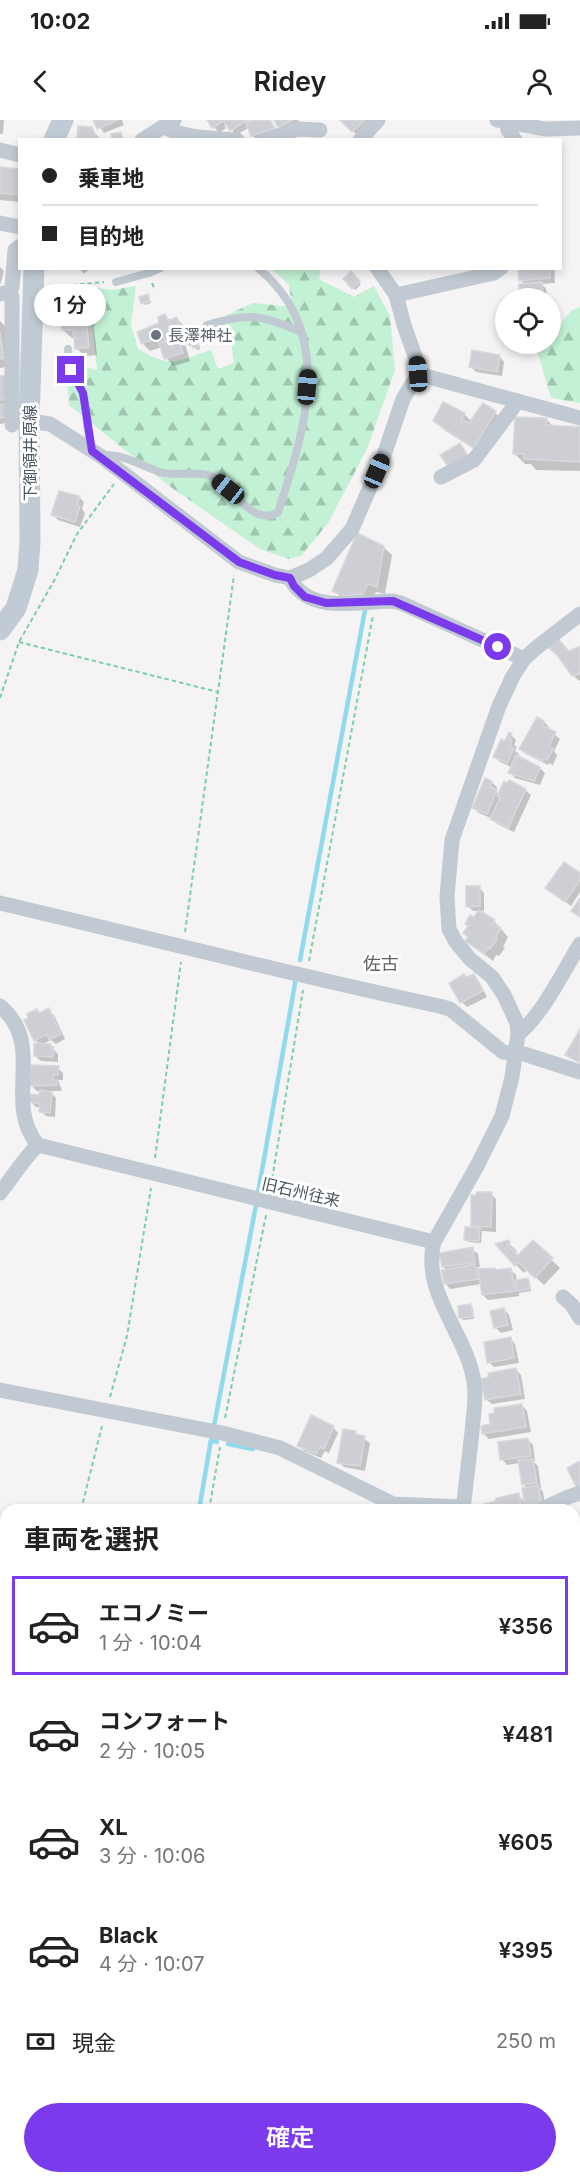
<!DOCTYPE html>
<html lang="ja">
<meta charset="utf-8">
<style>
body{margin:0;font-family:Inter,"Noto Sans JP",sans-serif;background:#f2f2f2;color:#222;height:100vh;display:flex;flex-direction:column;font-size:22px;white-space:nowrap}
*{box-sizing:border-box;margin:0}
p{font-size:20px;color:#767676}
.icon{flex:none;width:33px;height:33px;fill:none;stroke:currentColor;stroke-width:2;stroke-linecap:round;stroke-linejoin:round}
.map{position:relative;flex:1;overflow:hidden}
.panel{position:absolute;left:0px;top:1384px;width:580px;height:680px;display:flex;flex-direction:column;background:#fff;border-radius:18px 18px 0 0;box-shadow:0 3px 9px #0003}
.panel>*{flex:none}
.banner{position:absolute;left:18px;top:18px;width:544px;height:132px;border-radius:0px;box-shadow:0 3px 9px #0003;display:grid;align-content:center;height:132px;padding:0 24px;background:#fff}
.controls{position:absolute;left:495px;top:168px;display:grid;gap:12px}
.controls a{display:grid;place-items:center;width:66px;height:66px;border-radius:50%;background:#fff;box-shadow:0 3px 9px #0003;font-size:30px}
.end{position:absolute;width:27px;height:27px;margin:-14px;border:8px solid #7c3aed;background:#fff;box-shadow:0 0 0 3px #fff}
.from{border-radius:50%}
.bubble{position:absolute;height:42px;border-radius:21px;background:#fff;box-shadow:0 3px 9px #0003;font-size:20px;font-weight:600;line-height:42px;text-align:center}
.car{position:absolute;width:18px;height:36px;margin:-18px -9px;border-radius:8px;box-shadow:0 0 4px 2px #0007;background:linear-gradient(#222 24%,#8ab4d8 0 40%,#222 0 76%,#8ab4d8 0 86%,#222 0)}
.banner b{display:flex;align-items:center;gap:21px;height:57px;font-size:22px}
.banner b+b{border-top:2px solid #e0e0e0}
.banner i{width:15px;height:15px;background:#222}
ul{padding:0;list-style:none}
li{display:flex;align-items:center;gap:18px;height:99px;margin:0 12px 9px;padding:0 12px;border:3px solid transparent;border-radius:0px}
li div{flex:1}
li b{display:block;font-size:22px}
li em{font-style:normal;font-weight:600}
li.on{border-color:#7c3aed}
li>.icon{width:54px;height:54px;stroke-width:1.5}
h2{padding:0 24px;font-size:27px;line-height:72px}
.pay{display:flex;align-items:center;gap:15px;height:66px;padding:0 24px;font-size:22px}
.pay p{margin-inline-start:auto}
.cta{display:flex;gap:12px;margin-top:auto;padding:12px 24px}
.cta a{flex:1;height:69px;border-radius:36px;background:#7c3aed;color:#fff;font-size:24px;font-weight:600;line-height:69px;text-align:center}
.status{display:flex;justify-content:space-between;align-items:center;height:42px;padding:0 30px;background:#fff;direction:ltr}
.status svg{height:16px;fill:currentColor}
header{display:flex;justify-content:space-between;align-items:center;height:78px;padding:0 24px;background:#fff;font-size:27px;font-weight:600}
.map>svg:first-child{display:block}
.forest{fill:url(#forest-firs)}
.shadow{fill:#0003}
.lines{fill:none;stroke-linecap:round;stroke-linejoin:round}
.stream{stroke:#90daee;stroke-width:4.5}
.river{stroke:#90daee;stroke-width:26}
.building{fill:#cdcfd5;stroke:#d7d9de;stroke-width:1.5}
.path{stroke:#7ad0a6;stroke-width:2;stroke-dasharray:4.5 3;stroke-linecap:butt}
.service{stroke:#c1cad2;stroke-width:8}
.minor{stroke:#c1cad2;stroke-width:15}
.secondary{stroke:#c1cbd6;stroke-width:21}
.primary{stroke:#b3c2d1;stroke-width:24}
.route{stroke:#7c3aed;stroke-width:8}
.worship-dot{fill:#6b7280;stroke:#fff;stroke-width:2}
.labels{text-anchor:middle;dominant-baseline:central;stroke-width:6;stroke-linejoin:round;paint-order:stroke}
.worship-label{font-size:16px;fill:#5b616d;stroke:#fff;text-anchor:start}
.street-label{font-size:16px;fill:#4a5661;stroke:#fff}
.neighbourhood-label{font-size:18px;fill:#5f6368;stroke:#fff}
</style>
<div class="status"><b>10:02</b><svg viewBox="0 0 49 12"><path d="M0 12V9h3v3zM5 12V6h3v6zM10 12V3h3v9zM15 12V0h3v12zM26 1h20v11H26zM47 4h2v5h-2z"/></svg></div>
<header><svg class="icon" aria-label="back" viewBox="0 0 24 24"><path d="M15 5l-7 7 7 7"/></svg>Ridey<svg class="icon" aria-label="person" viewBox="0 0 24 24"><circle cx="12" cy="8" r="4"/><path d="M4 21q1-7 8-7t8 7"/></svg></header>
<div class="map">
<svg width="580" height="2063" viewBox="0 0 580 2063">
<defs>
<pattern id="forest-firs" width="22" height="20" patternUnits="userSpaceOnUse" patternTransform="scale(1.5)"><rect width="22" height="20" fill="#c3f1d5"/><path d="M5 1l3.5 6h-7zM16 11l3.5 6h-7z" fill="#a0c6b0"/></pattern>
</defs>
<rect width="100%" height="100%" fill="#f5f3f3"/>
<g class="forest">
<path d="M271,148L321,149L319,159L354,177L374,166L390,196L395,250L367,329L328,403L301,436L289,439L260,429L172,368L69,285L67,250L71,243L97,250L88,167L112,170L136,166L131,205L138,229C172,249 177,241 211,230L218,249L234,243L227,195L253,183L292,187L289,165Z"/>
<path d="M580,187V283L551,278L537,230L543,224H550L551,215L571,191Z"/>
<path d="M580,1718V2063H313L311,2058H574V1724Z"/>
</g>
<g class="shadow">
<path d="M0,0H4L3,14H0Z"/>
<path d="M95,0H122L124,5L104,13Z"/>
<path d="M209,0H249L251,3L258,0H269L279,14L257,20L252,15L250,7L236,15L227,3L224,5L226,8L219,13Z"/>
<path d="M276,0H298L300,4L284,12Z"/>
<path d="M342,0H382L361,19Z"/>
<path d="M91,8L99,18L110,20H79Z"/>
<path d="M0,49L20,50V82L0,80Z"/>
<path d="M0,147L4,151L0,165Z"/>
<path d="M79,148H89V149L84,154Z"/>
<path d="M520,148H554L555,163L542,164L546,169L547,178H524L521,175L525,165L521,160Z"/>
<path d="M351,153L361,164L355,170L345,159Z"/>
<path d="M148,176L151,183L145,185L143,183Z"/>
<path d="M84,181L92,190L97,235L85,236L76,228L75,218H72L63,210Z"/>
<path d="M165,196L171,201L177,199L185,207L187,216L198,213L200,215L202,222L199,223L200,229L197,230L194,225L190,226L186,219L180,221L186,227L190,241L174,246L166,238L162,227L150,231L142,223L161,204Z"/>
<path d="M0,201L8,209L12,246L0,248Z"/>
<path d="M218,206L223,216L209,220L207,218Z"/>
<path d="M499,236L504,242L502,256L476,252L471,247Z"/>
<path d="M0,258L13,302L0,304Z"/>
<path d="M483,285L495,293L504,301L483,335L443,309L435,301L464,294L472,302Z"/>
<path d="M546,299L554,307L580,308V351L536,350L531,344H525L514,333Z"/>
<path d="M79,377L84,382L82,389L85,393L80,407L58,400L53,395Z"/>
<path d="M383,427L392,435L385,474L376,472L371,482L342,479L334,470Z"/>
<path d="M580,528V560L579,561L573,555L569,532Z"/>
<path d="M537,599L544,602L549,607L548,609L560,619L554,631L557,635L553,645L549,643L548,645L526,634L521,629Z"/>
<path d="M511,615L516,620L514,625L517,627L515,631L519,634L518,637L540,648L545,653L540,665L515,658L510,652L512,647L500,642L495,637Z"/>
<path d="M491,662L497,667L496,671L499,675L525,670L531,675L514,712L497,704L493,699L479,693L474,688Z"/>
<path d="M580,754V772L571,786L547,768Z"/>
<path d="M479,767L484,773V791H473L468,786Z"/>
<path d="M474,799L494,801L508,817L503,827L505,828L499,836L496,835L493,841L467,821Z"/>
<path d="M473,855L479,861L487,877L467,887L462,882L466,859Z"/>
<path d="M48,890L54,895L65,919L56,924L51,920L41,925L35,920L40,894Z"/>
<path d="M50,926L58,934V942L41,941L35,936Z"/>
<path d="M58,948L63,953V960H58L62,971H49L56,978L55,997L46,996L41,991V988L36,987L31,982L41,977V971H37L31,965Z"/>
<path d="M491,1074L496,1079V1112L482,1111L481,1123L468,1122L466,1120L475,1109L472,1106Z"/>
<path d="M507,1122L517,1131L515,1134L518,1137L533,1122L560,1148L544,1165L527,1149L524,1153L497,1125Z"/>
<path d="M472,1129L478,1134L480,1147H477L480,1151L510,1149L516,1155L517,1162L528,1160L530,1162L531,1171L519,1173V1176L488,1180L483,1175L481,1164L450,1169L445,1163L447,1150L443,1147Z"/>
<path d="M471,1186L473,1188L474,1199L463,1200L461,1198Z"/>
<path d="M504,1189L509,1195L513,1210L501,1213L495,1207Z"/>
<path d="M510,1218L515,1224L519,1243L494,1247L489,1242Z"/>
<path d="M516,1250L521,1255L525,1279L492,1284L486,1279Z"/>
<path d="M522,1285L527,1291L531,1312L489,1319L484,1314Z"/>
<path d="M333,1307L338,1313L329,1333L325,1331L321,1338L304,1331L299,1326Z"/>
<path d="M355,1313L370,1323L365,1351L344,1347L339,1342Z"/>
<path d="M528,1320L533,1325L535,1341H533L538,1346L541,1368H540L543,1372L546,1390H530L524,1385L526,1390H486L485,1385L518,1375L526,1383L527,1368L524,1365L520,1343L507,1345L502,1339Z"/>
<path d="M0,1924L6,1930V1944L0,1938Z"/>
<path d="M0,1974L6,1987V1997L0,1999Z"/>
<path d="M0,2008L6,2014V2058H15L3,2063H0Z"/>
<path d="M46,2058H77L78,2061L71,2063H48Z"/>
<path d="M121,2058H186L191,2063H124Z"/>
</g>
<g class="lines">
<g class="stream">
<path d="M300,840L365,490"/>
<path d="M258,1073L296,858"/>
<path d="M214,1306L256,1085"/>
<path d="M228,1324L253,1329"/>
<path d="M199,1390L211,1320L217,1322"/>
<path d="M0,1513L6,1516"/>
<path d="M191,2058V2063"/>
</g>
<g class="river">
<path d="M0,1913L6,1920"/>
<path d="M116,2058L119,2063"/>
</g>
</g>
<g class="building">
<path d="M93,0H118L97,9Z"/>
<path d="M207,0H221L222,2L212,8Z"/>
<path d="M223,0H248L230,11Z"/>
<path d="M254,0H270L275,8L251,16L246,3Z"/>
<path d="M274,0H293L278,7Z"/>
<path d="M340,0H365L352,12Z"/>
<path d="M78,6L92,7L97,20H73L77,18Z"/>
<path d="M121,12L123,20H112L111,14Z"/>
<path d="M0,47L20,49V75L0,73Z"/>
<path d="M518,148H550V158L519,161Z"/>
<path d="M351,151L360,161L352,169L343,159Z"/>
<path d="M542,162L543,175L519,176V164Z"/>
<path d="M148,174L150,181L141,184L139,177Z"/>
<path d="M84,180L89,227L75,229L73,210H62L60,182Z"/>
<path d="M165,194L168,201L177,197L181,210L173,213L174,219L178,217L183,233L164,239L159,223L165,221L163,217L141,223L137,212L159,203L158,197Z"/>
<path d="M218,204L221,214L206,219L202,209Z"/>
<path d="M198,211L201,219L197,221L199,227L193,228L191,223L186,225L183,215Z"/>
<path d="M0,212L4,238L0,239Z"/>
<path d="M472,230L500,235L497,252L469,247Z"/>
<path d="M6,255L9,279L0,280V256Z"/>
<path d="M443,282L465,293L461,299L469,303L483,283L496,291L474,328L433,301Z"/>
<path d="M7,284L9,297L0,298V285Z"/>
<path d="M515,297L547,298L546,305L580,307V342L524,339V334H513Z"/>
<path d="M460,323L468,336L449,348L440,335Z"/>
<path d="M59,371L80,376L77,385L80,386L75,402L51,395Z"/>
<path d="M357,413L384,426L377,467L368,464L363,474L344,476L332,471Z"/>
<path d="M558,519L569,531L580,526V554L572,556L557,535L549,528Z"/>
<path d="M537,597L544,601L542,605L556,612L549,626L553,629L547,640L544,639L542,641L519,629Z"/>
<path d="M509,612L512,614L509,619L512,620L510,626L514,628L507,643L493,637L501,619L505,621Z"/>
<path d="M516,635L540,647L534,661L508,653Z"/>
<path d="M485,658L492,661L490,667L497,670L487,694L472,688Z"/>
<path d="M509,660L526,669L508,708L490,699L500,678L497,676L504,661L507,663Z"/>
<path d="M564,742L580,753V760L565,782L545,768Z"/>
<path d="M466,766H480V786L466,787Z"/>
<path d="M580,778V797L571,791Z"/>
<path d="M479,790L495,800L492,803L501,808L496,817L497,819L490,829L488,828L484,834L465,821L468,817L463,813L468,806L465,804L470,795L474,797Z"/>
<path d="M464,854L466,857L474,854L483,871L460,883L449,863Z"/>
<path d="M49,888L61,914L49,920L47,914L34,921L24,900L28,898L27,894L37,889L39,893Z"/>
<path d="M580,909V943L565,935Z"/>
<path d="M34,923L51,924V927H54L53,937L34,936Z"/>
<path d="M30,945L59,946L58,955H53V960H57V965L30,966Z"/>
<path d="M40,970L52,972L50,993L39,992L40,984L30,982V974L39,975Z"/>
<path d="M477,1072H492L491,1107L471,1106V1075H476Z"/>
<path d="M465,1107L480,1108L479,1121L464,1120Z"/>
<path d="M508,1120L510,1122L508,1125L518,1135L533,1120L553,1138L535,1158L518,1142L515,1146L495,1124Z"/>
<path d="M473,1127L475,1142L442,1147L439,1133Z"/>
<path d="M475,1144L478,1159L444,1164L441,1150Z"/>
<path d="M495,1148L496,1150L511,1148L515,1171L482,1175L478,1149Z"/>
<path d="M528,1158L530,1169L517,1171L515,1160Z"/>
<path d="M471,1184L473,1197L459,1198L458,1186Z"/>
<path d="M504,1188L508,1205L494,1208L490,1191Z"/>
<path d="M511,1217L514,1238L487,1243L484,1222Z"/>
<path d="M516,1248L521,1274L485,1280L481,1259L489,1257L488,1253Z"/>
<path d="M522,1284L526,1307L482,1314L481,1306L490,1304L489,1294L494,1293V1288Z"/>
<path d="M311,1295L334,1306L324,1329L320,1327L316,1334L297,1326Z"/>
<path d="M343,1309L356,1311L355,1314L365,1316L360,1346L337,1343Z"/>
<path d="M528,1318L531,1336L500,1340L498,1322Z"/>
<path d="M533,1339L537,1363L522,1365L518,1340Z"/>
<path d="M580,1341V1367L577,1369L567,1348Z"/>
<path d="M538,1365L542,1385L525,1388L522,1368Z"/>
<path d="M519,1373L522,1388L484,1390L483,1384L496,1381V1378Z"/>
<path d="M580,1460V1492L574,1496V1464Z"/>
<path d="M574,1534L580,1538V1556L574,1552Z"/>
<path d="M0,1922L6,1929V1936L1,1940Z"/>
<path d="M0,2008L6,2024L0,2026Z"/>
<path d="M6,2029V2050L0,2053V2032Z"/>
<path d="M44,2058H65L51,2063H46Z"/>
<path d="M119,2058H183L184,2063H122Z"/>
</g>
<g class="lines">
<g class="path">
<path d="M152,163L155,170"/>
<path d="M50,167L104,162"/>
<path d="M19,522L218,572"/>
<path d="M0,578L19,522L55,459L77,414L114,364"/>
<path d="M185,812L234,455"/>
<path d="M309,841L373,495"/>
<path d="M155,1038L181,842"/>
<path d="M271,1066L303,870"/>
<path d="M110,1277L127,1216L151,1068"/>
<path d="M225,1298L266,1095"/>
<path d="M81,1390L102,1306"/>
<path d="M209,1390L220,1327"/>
</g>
<g class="service">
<path d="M116,162L149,153L160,148"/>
<path d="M207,205C250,193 261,194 301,212"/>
<path d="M68,229L71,250L83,273L85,281L87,305L91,328"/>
<path d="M103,336C120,332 144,347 160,352C176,357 195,350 211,356C231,365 254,409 278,392C305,310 337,213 258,148"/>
</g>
<g class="minor">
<path d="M497,0L545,9L580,8"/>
<path d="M507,3L508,10L515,20"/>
<path d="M164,6C178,18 218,18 237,20"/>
<path d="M142,20L174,0"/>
<path d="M265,20L298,9L320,10"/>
<path d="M360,20L378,0"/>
<path d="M0,30L20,35"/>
<path d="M0,103L20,107"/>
<path d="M9,172L12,177V305"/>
<path d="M0,174L9,172L12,167L15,130L20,126"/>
<path d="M396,175L494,153L501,148"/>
<path d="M418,254L580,298"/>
<path d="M29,301L50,304L102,337L239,442L275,455L290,458L309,450L327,438L352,409L384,335L403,279L418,254L417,242L404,205L396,175L377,148"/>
<path d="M441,357L474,340L518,281"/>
<path d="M290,458C308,495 359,481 393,481L401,483L524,539"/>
<path d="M0,783C146,817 292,855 439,886L450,889L503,932L524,934L580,952"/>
<path d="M0,886C47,925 2,982 38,1025L434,1122"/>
<path d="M518,914C542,896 564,850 580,824"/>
<path d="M0,1073C13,1057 23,1039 38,1025"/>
<path d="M563,1177L572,1185L580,1198"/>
<path d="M0,1270L222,1313L280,1328L393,1384L464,1387"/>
<path d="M463,1390C466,1364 469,1338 472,1312C473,1296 477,1278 474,1262C467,1214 421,1173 434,1122L477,1046L502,996L512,957L518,914L517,903L504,875L492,857L470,839L456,822L449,809L447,777L452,720L499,586L513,556L524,539L536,528L580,494"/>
<path d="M540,1390L568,1377L580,1373"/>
<path d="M574,1506L580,1501"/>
<path d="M574,1519L580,1522"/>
<path d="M0,1524L6,1527"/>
<path d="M0,1902L6,1908"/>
<path d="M0,1997L6,1995"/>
<path d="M3,2059L6,2058"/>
<path d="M246,2063V2058"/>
</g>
<g class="secondary">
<path d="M54,20L63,0"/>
<path d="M0,510L16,488L28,450L30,421L29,301L34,148"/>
</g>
<g class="primary">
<path d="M0,1962L6,1969"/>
<path d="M88,2058L92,2063"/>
</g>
</g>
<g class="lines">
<path class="route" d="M71,250L83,273L92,331L239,442L275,455L290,458L294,466L305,477L326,483L393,481L498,527"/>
</g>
<circle class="worship-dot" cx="156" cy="215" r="6"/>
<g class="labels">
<g class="worship-label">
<text x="168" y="215">長澤神社</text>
</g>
<g class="street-label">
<text transform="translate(30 333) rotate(-90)">下御領井原線</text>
<text transform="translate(301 1072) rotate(13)">旧石州往来</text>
</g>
<g class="neighbourhood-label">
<text x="381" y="843">佐古</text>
</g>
</g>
</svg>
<div class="controls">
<a><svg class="icon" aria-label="locate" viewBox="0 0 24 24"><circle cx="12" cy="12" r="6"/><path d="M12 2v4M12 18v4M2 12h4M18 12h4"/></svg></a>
</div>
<i class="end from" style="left:498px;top:527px"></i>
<i class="end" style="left:71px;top:250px"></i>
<div class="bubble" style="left:34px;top:164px;width:72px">1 分</div>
<i class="car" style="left:418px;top:254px;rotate:356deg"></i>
<i class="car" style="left:307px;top:267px;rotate:5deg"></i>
<i class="car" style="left:377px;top:351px;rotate:23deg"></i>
<i class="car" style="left:228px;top:369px;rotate:308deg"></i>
<div class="banner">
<b><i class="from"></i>乗車地</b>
<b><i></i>目的地</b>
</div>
<section class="panel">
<h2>車両を選択</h2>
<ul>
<li class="on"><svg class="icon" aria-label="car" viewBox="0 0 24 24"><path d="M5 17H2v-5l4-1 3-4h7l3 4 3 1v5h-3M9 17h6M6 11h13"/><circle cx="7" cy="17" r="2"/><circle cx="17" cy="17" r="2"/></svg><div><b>エコノミー</b><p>1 分 · 10:04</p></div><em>¥356</em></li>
<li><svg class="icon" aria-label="car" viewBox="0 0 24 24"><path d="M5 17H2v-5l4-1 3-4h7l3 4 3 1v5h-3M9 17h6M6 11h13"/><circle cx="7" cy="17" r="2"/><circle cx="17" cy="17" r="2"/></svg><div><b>コンフォート</b><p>2 分 · 10:05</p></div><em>¥481</em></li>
<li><svg class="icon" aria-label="car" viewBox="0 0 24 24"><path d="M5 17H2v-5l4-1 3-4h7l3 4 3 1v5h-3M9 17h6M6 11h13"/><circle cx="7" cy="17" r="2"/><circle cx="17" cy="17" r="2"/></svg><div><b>XL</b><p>3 分 · 10:06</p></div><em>¥605</em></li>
<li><svg class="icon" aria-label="car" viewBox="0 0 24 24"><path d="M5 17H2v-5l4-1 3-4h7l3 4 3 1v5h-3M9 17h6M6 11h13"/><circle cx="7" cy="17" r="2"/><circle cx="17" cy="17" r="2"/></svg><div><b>Black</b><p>4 分 · 10:07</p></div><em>¥395</em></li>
</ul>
<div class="pay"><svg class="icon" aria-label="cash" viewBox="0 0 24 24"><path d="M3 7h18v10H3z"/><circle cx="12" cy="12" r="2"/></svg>現金<p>250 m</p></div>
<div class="cta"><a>確定</a></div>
</section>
</div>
